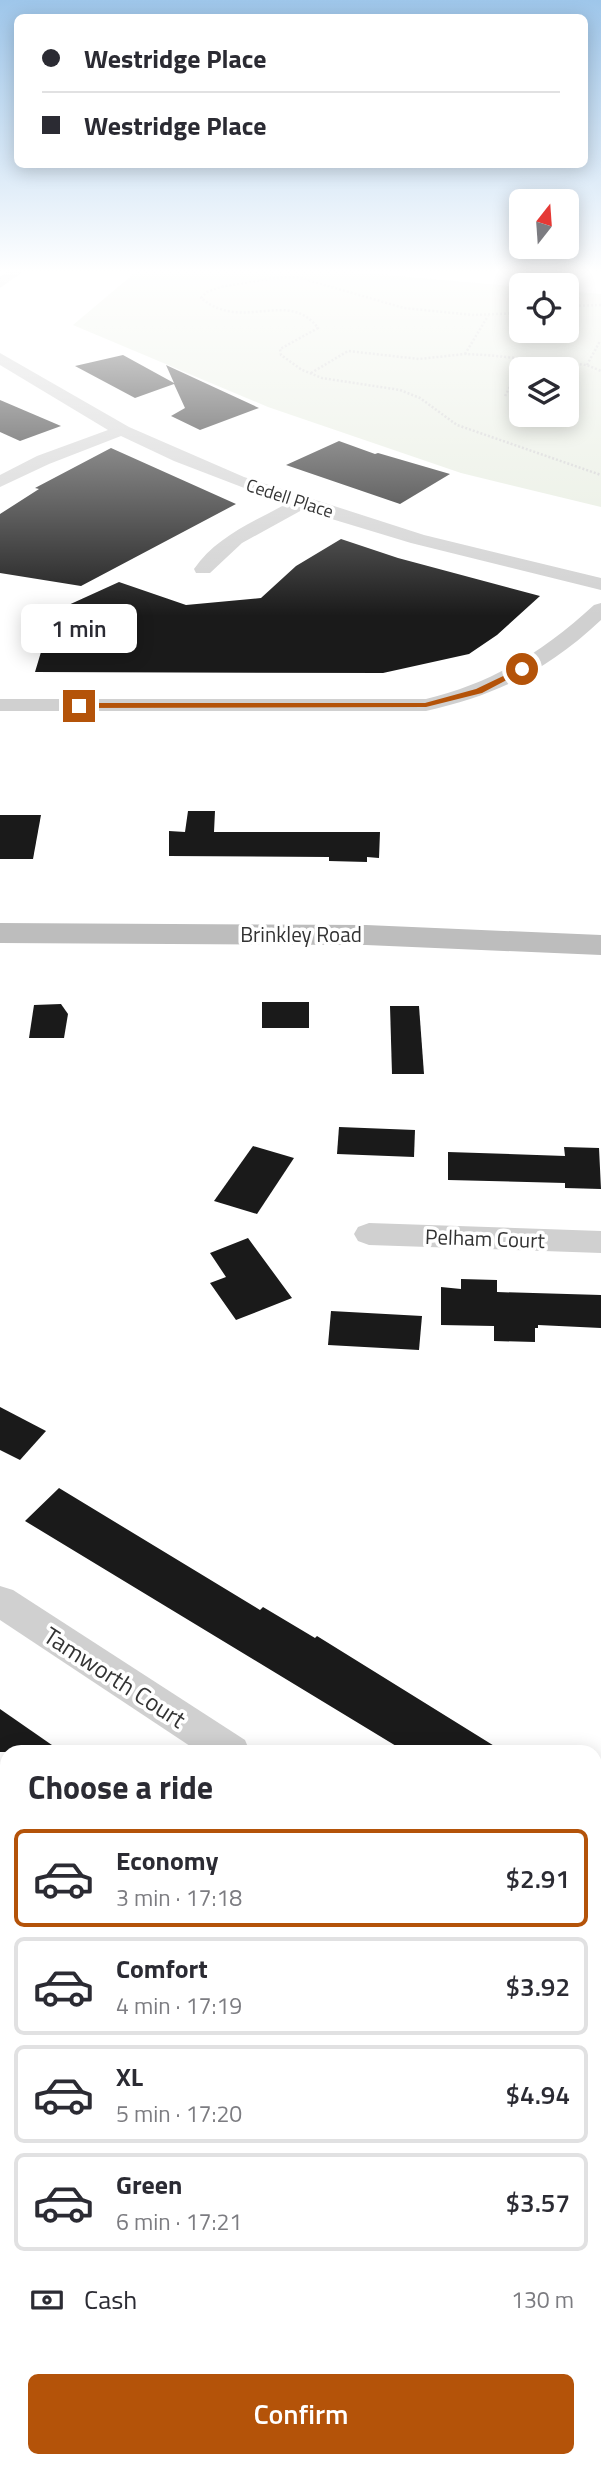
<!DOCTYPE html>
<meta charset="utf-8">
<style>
body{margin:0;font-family:"Titillium Web",sans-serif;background:#f2f2f3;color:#2b2b33;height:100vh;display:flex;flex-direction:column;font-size:26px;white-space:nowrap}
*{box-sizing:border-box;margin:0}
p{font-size:23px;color:#7c7c81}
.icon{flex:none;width:38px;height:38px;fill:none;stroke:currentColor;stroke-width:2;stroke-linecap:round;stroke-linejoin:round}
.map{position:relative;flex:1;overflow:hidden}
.drawer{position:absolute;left:0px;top:1745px;width:602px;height:723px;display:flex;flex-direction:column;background:#fff;border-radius:21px 21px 0 0;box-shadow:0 4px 18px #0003}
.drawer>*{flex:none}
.banner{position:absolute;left:14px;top:14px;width:574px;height:154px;border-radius:10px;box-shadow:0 4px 18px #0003;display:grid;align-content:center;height:154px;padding:0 28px;background:#fff}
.needle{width:46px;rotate:17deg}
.tools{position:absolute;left:509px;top:189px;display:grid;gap:14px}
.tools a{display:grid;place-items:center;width:70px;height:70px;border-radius:10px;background:#fff;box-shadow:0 4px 18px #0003;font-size:35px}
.end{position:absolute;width:32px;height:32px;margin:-16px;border:9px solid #b45309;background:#fff;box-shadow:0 0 0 4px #fff}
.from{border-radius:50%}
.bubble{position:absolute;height:49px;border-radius:10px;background:#fff;box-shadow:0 4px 18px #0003;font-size:23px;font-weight:600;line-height:49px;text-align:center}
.banner b{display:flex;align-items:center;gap:24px;height:66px;font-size:26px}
.banner b+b{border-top:2px solid #e1e1e2}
.banner i{width:18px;height:18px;background:#2b2b33}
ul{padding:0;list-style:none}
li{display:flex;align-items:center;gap:21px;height:98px;margin:0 14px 10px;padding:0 14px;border:4px solid #e1e1e2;border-radius:10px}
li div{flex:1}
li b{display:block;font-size:26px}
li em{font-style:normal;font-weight:600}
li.active{border-color:#b45309}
li>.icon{width:63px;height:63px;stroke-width:1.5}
h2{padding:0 28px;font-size:32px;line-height:84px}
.pay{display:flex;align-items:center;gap:18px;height:77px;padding:0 28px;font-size:26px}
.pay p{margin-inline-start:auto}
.cta{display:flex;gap:14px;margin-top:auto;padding:14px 28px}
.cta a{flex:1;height:80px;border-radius:10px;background:#b45309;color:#fff;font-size:28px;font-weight:600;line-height:80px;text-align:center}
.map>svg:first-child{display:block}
.green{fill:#e6ecdf;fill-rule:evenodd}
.building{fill:#1a1a1a}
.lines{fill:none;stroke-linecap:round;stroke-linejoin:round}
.path{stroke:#cdcdcd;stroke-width:2.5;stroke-dasharray:2 2;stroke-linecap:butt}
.minor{fill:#d0d0d0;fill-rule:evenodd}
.secondary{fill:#bdbdbd;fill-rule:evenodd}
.route{fill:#b45309}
.labels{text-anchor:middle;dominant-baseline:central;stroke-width:7;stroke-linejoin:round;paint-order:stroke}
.far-street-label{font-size:18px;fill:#333;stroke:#fff}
.street-label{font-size:21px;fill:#333;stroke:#fff}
.near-street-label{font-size:24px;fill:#333;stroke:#fff}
</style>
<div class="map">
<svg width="601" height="2466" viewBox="0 0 601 2466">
<rect width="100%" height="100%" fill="#fff"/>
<path class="green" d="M137,271H344L521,287L522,331H567V291L601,294V507L461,473L268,407L73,325ZM522,369H567V415H522Z"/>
<g class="building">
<path d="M123,355L174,383L166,365L259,408L200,430L171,416L185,408L174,384L135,398L75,366Z"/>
<path d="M0,400L61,426L20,441L0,432Z"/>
<path d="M339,441L375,454L378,453L450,474L400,504L286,465Z"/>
<path d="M111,448L236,504L81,586L0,573V514L39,489L35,488Z"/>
<path d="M341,539L398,558L540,596L497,635L469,654L383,673L35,672L53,612L119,582L186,605L261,598L296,566Z"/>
<path d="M188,811H215L214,832H380L379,858L367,857V862L329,861V857L169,856V831L185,832Z"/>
<path d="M0,815H41L33,859H0Z"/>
<rect x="262" y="1002" width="47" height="26"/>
<path d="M61,1004L68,1014L64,1038H29L34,1005Z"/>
<path d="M390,1006H419L424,1074H392Z"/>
<path d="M339,1127L415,1130L414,1157L337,1154Z"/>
<path d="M253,1146L294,1158L257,1214L214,1201Z"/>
<path d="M564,1147L599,1148L601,1189L565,1188V1183L448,1180V1152L565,1156Z"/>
<path d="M248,1238L292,1298L236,1320L210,1283L226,1277L210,1253Z"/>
<path d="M461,1279L497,1280V1292L601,1295V1328L538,1325V1328H535V1342L494,1341V1326L441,1325V1287L461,1289Z"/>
<path d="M331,1311L422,1316L419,1350L328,1345Z"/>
<path d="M0,1407L46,1431L20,1460L0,1450Z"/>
<path d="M59,1488L260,1610L263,1607L315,1638L317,1636L504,1752H406L25,1521Z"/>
<path d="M0,1709L62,1752H0Z"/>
</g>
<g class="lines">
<g class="path">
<path d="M567,306L601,305"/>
<path d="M522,313L473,315L404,308L297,277L276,278L220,287L207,292L201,298C243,333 288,288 318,328L280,349L281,355L302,370L322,378L400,390L420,398L457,425L601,475"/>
<path d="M465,354L488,316"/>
<path d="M587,365L599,343L601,344"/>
<path d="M311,373L348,351L419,359L465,354L486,355L587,365L601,371"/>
<path d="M505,396L525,359"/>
</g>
<g class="minor">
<path d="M8,271H24L0,288V277Z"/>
<path d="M0,353L129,427L244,477L424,535L601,578V590L411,543L302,510L242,543L210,573H196L194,569C216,537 253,522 286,504L174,461L121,436L49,464L0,487V475L37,456L108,430L0,365Z"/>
<path d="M601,603V620C548,670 497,695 426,711H0V699H426C493,683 544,651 594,605Z"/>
<path d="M369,1223L601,1231V1253L369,1245L358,1241L354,1234L358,1227Z"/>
<path d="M0,1586L13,1590L245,1740L250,1752H199L0,1620Z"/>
<path d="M595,1968L601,1970V2014L595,2012Z"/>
<path d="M601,2085V2138L595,2140V2087Z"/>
<path d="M376,2460H427L424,2466H374Z"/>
</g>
<path class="secondary" d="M0,923L366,925L601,935V955L366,945L0,943Z"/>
</g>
<linearGradient id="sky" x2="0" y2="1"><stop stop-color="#9ec6ea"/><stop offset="0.44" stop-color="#fff"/><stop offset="1" stop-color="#fff" stop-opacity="0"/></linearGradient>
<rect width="601" height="616" fill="url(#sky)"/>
<path class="route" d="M522,667L524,671L482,693L426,707L79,708L75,706L79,703H425L476,689Z"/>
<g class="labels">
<g class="far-street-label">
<text transform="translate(290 498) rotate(18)">Cedell Place</text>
</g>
<g class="street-label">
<text x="301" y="934">Brinkley Road</text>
<text transform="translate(485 1238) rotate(2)">Pelham Court</text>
</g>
<g class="near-street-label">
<text transform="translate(115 1677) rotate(33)">Tamworth Court</text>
</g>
</g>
</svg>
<div class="tools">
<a><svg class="needle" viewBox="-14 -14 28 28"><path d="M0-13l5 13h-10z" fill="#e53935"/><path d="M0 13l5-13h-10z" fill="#7c7c81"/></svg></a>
<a><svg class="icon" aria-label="locate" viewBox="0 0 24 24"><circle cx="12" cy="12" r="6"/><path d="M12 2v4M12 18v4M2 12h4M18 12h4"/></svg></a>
<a><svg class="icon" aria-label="layers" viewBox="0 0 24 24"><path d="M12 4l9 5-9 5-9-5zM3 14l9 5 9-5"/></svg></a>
</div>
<i class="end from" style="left:522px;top:669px"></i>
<i class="end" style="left:79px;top:706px"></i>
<div class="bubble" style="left:21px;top:604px;width:116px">1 min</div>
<div class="banner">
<b><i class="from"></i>Westridge Place</b>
<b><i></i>Westridge Place</b>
</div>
<section class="drawer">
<h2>Choose a ride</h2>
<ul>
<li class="active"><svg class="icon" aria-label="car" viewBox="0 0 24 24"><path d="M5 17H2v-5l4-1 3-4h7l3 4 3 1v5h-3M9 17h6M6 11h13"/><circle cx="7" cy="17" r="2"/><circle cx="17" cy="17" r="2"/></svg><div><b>Economy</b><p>3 min · 17:18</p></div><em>$2.91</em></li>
<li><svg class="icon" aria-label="car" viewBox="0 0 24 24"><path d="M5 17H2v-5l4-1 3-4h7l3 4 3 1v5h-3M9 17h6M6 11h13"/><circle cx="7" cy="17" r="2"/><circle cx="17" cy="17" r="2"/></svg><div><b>Comfort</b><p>4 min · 17:19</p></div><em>$3.92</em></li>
<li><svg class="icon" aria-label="car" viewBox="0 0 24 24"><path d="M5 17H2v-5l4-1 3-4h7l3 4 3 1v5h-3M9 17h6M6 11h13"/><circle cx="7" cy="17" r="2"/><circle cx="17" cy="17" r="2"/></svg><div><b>XL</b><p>5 min · 17:20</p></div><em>$4.94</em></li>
<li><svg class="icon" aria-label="car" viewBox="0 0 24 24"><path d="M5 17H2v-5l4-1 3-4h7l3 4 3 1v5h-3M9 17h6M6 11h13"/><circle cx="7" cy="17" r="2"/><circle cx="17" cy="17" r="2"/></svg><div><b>Green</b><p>6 min · 17:21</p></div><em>$3.57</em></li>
</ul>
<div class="pay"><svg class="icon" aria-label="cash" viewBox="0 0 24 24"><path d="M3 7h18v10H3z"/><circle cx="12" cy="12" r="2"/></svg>Cash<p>130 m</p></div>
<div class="cta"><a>Confirm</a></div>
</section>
</div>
